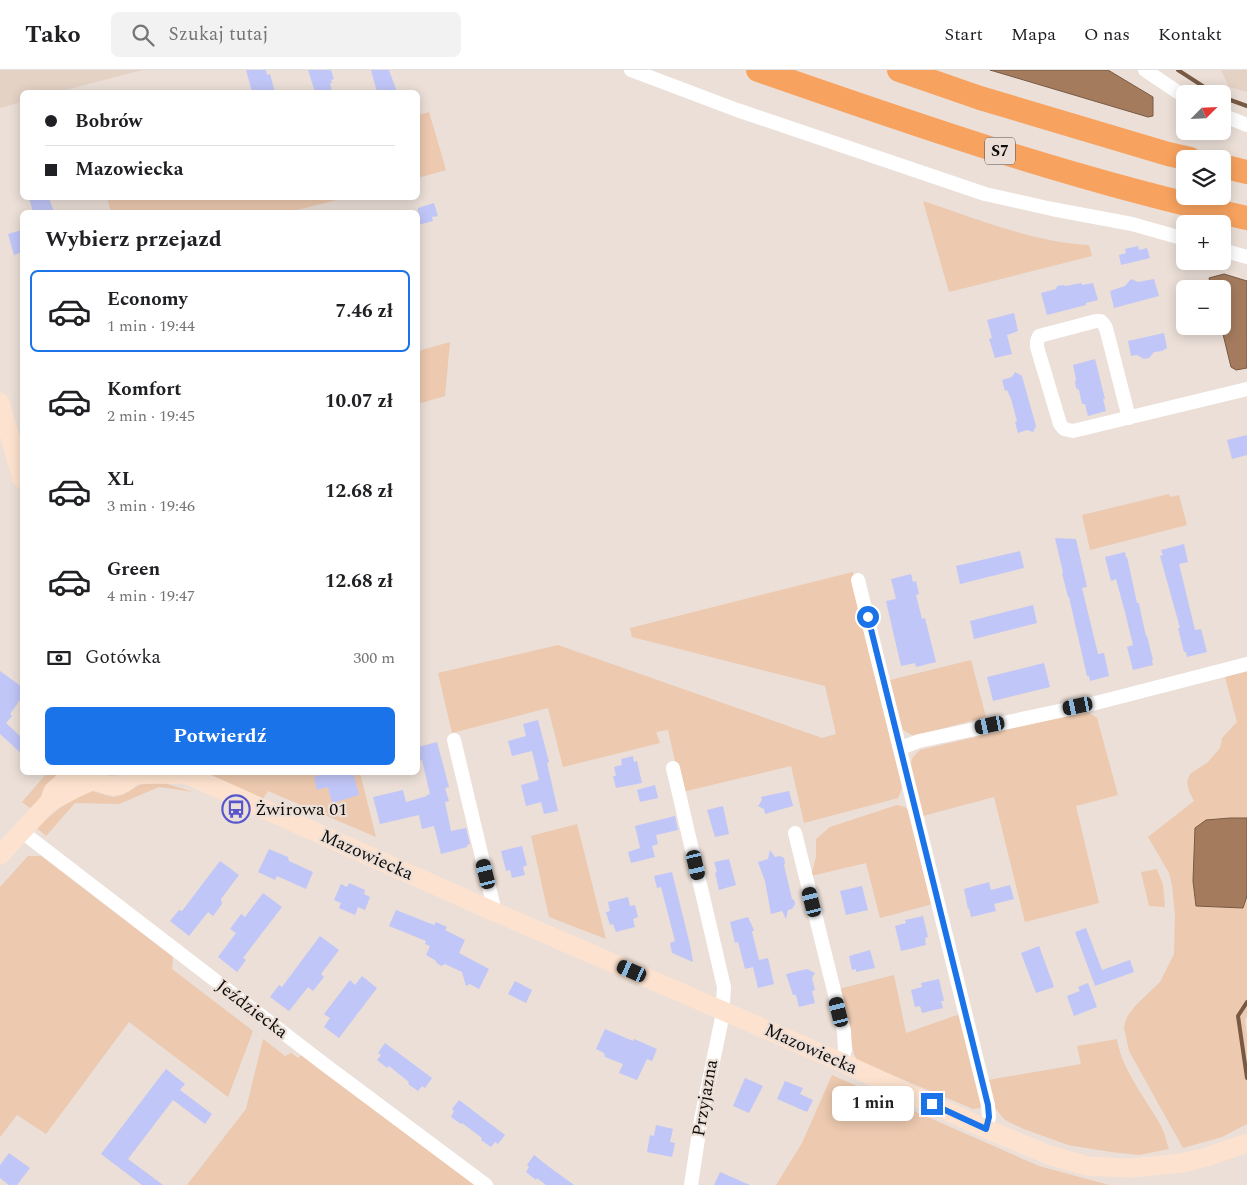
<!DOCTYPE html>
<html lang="pl">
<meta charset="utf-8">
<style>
body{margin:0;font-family:Spectral,serif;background:#f2f2f2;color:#202124;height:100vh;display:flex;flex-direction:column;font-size:19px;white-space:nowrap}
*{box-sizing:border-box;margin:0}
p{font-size:16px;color:#757577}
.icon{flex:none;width:28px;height:28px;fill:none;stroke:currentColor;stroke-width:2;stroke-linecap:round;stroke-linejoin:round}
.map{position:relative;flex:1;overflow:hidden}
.drawer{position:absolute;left:20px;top:140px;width:400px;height:565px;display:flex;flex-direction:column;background:#fff;border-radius:8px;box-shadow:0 2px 12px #0003}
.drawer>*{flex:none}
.banner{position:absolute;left:20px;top:20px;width:400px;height:110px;border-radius:8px;box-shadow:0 2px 12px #0003;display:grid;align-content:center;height:110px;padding:0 25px;background:#fff}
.needle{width:32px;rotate:66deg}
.tools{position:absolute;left:1176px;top:15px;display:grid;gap:10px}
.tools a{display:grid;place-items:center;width:55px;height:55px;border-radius:8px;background:#fff;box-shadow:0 2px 12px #0003;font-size:25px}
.end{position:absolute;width:22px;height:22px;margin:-11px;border:6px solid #1a73e8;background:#fff;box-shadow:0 0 0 2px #fff}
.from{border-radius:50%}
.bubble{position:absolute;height:35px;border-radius:8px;background:#fff;box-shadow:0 2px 12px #0003;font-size:16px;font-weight:700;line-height:35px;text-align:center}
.car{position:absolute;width:15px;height:30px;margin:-15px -8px;border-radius:6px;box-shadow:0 0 4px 1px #0007;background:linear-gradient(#222 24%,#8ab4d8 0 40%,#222 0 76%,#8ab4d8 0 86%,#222 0)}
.banner b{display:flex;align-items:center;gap:18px;height:48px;font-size:19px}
.banner b+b{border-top:1px solid #e0e0e0}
.banner i{width:12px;height:12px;background:#202124}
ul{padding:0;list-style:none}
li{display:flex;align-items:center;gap:15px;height:82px;margin:0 10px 8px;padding:0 15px;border:2px solid transparent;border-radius:8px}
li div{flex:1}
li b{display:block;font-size:19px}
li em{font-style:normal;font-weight:700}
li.current{border-color:#1a73e8}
li>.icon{width:45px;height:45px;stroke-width:1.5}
h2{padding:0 25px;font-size:22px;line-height:60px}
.pay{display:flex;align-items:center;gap:12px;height:55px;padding:0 25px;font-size:19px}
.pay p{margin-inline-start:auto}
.action{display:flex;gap:10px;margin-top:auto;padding:10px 25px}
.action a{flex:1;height:58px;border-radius:8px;background:#1a73e8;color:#fff;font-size:20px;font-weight:700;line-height:58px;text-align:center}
header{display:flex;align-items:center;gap:30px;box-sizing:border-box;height:70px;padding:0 25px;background:#fff;border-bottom:1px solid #e0e0e0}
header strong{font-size:24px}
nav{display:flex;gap:28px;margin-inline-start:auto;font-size:18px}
.search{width:350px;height:45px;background:#f2f2f2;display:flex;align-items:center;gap:12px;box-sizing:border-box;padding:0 18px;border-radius:8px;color:#757577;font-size:19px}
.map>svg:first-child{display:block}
.built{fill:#e4d2c5}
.green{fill:#ecc9af}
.water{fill:#a57b5d;stroke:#785a44}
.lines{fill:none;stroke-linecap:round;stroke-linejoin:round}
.stream{stroke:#785a44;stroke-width:4}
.building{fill:#c0c6f7}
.street{stroke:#fff;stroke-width:14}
.secondary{stroke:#fde3cf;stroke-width:19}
.highway{stroke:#f7a25f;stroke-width:24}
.route{stroke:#1a73e8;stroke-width:6}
.labels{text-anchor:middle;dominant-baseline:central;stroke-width:4.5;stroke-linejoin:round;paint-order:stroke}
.shield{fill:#ebdfd7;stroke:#514b47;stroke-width:1}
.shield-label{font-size:16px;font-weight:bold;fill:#0f0c09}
.poi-label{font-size:18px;fill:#0f0c09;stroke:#ebdfd7;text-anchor:start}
.street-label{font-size:18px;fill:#0f0c09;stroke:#ebdfd7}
</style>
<header>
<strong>Tako</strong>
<div class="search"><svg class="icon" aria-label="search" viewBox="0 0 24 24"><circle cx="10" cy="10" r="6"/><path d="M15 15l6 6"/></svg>Szukaj tutaj</div>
<nav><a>Start</a><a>Mapa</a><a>O nas</a><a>Kontakt</a></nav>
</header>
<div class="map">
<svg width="1247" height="1115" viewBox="0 0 1247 1115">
<rect width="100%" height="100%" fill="#ebdfd7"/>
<g class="built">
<path d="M0,0H142L58,22H22V32L0,38Z"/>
<path d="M1221,0H1247V22L1229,17Z"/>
</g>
<g class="green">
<path d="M429,42L446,100L418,108V45Z"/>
<path d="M107,128H345L289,142H111Z"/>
<path d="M923,131C975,148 1035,173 1089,175L1092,186L949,222Z"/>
<path d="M450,272L445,326L418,334V281Z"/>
<path d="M1169,424L1170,427L1179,425L1187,455L1090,480L1082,445Z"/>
<path d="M853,502L905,711L898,728L804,753L791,696L682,722L668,660L656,662L660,673L563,697L548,638L452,663L438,603L558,575L822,668L836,664L825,616L632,567L630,558Z"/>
<path d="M971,590L986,647L914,666L903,660L890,610Z"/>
<path d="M1247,601V946L1245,950L1247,966V1054L1222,1067L1183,1078L1129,981L1124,957L1127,947L1135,936L1160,912L1174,884L1175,845L1172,815L1169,803L1148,767L1194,731L1189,721L1187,712L1190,704L1208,692L1220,678L1222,668L1237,652L1225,607Z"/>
<path d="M1086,641L1097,648L1118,725L1076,736L1099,833L1025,852L994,727L923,746L910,695L913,687L920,680Z"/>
<path d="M47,703H62L33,740L22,732Z"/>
<path d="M196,703H360L376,767L268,721L262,730Z"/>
<path d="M145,712L167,714L194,722L159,717L119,734L75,733L46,766L37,758C55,741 68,730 92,721L113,727L122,725Z"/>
<path d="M897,735L905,737L912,744L933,834L880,848L866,793L811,806L816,787V769L830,757Z"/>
<path d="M577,754L606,869L549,847L531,766Z"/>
<path d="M28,786H41L173,887L172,899L253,961L228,1027L129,952L46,1064L17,1045L0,1067V817Z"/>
<path d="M1157,799L1163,815L1165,837L1149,836L1141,802Z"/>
<path d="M894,905L906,963L960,944L982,1032L980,1038L973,1039L857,990L854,984L839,919Z"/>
<path d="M263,969L285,986L291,983L298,988L303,984L477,1115H187L246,1039Z"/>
<path d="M1117,969C1121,999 1147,1030 1161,1056C1165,1063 1166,1071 1169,1079L1139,1085L1111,1082L1068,1075L1024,1059L1005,1050L995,1038L988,1010L1081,994L1077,976Z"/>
<path d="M832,1005L1039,1096L1109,1115H776L802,1073Z"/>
</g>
<g class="water">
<path d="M990,0H1108L1153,27V46L1148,47Z"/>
<path d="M1224,204L1247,211V298L1236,300L1231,297L1221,256H1222V219H1212L1209,208Z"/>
<path d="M1230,748H1247V826L1243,838L1196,836L1193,811L1195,758L1206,750Z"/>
</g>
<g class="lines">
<g class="stream">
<path d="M1178,0L1215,24"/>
<path d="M1222,27L1247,36"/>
<path d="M1247,932L1238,946L1247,1008"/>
</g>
</g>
<g class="building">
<path d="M246,0H266L267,5L270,4L275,22H252Z"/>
<path d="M308,0H331L334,9L331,10L332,13H330L332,22H315Z"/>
<path d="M371,0H389L397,22H377Z"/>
<path d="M29,128H49L54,142H33Z"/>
<path d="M434,133L438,146L432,147L433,151L418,155V138Z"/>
<path d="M22,160V182L14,185L8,164Z"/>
<path d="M1138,176L1139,180L1147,178L1150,188L1121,195L1119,185L1126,183L1125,179Z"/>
<path d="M1131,209L1138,212L1154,209L1159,226L1114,238L1110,221L1125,216Z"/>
<path d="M1081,213L1082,215L1093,213L1098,230L1086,233V235L1047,245L1041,223L1056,219L1057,216L1063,215L1066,216Z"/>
<path d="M1014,243L1018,261L1007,265L1012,284L995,288L989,269L992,268L987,250Z"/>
<path d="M1164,263L1167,278L1162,281L1154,282L1149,288L1144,289L1137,285L1131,286L1128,271Z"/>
<path d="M1095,289L1105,329H1103L1106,341L1088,346L1085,334H1082L1079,320L1076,318L1075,312L1076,309L1073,295Z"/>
<path d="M1015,302L1022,306L1027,324L1036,356L1033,362L1027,360L1018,363L1015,352L1017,351L1011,329L1007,320L1005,321L1002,310L1012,307Z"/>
<path d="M1247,365V385L1232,389L1227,370Z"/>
<path d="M1055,468L1076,469L1087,517L1082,518L1098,584L1104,583L1109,606L1090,611L1089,606H1087L1069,527H1068L1062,503H1063L1062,498Z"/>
<path d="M1184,474L1188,492L1179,494L1195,560L1201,559L1207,582L1187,587L1186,582H1184L1178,558H1180L1160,486L1163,485L1161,480Z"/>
<path d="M1020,481L1024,498L960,514L956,496Z"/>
<path d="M1125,482L1126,487H1127L1137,533H1139L1140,539L1146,566H1147L1153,590H1152L1153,595L1133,600L1127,577L1133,575L1125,542L1116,509L1111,511L1105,487Z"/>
<path d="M911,504L913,512L916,511L919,524L916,525L922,549L925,548L936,592L916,597L915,593L901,596L886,531L896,529L891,509Z"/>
<path d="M1033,535L1037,553L974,569L970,551Z"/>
<path d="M1044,593L1050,617L993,631L987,607Z"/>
<path d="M0,601L22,617V627L10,644L12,646L6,653L22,668V684L0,664Z"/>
<path d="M538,650L549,692L547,693L558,741L544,744L541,732L526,736L521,715L539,710L532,681L512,686L508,671L526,666L523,654Z"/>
<path d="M437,672L449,717L445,718L449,731L445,732L451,761L466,758L470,774L467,775V777L441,784L434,756L422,759L419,745L380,754L373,727L403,720L406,732L427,726V725L430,724L422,690L419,691L418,677Z"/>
<path d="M633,686L634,692L637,691L642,713L616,718L613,706H616L614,697L622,695L621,689Z"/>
<path d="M328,702H353L359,725L332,733L328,717L317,720L314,707Z"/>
<path d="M655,715L658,728L640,732L637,720Z"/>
<path d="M789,721L793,736L765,744L764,739L758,736L762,730L761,727Z"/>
<path d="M723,736L729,764L715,767L707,740Z"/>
<path d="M675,746L678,760L656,765L658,774L652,776L655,787L631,793L628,782L640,778L635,756Z"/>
<path d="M522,776L527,795L523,797L525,805L512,808L510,800L506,801L501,781Z"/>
<path d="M269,779L288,787L289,791L313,802L306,819L277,806L275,810L258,802Z"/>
<path d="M770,780L775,787L780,786L784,788L785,793L784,795L792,829L794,830L795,834L792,839L788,840L786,849L782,841L771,844L765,811L758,792L768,789Z"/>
<path d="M729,789L736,815L719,820L715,803L717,802L714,792Z"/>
<path d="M220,791L239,805L221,829L222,834L213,846L208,842L189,866L170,851L179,840L182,841Z"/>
<path d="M672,802L690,875L693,892L672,883L670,873L675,871L661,817L657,818L654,806Z"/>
<path d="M989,812L991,820L1010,815L1014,829L994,834L996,841L971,847L969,838L968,839L964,819Z"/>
<path d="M349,813L365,820L364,824L370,827L365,840L358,837L355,845L339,838L341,833L334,830L341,814L347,817Z"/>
<path d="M862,816L868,840L846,845L840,821Z"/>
<path d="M263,823L282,837L243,888L246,890L237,902L218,887L236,863L230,859L241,844L245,847Z"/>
<path d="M628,827L630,836L635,835L638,847L633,849L635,857L616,862L613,854L610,855L606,842L610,841L608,832Z"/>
<path d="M396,840L434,855L436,852L447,857L445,860L465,870L459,883L489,899L479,919L470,914L466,916L462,902L445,894L441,896L437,893L435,890L426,885L430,876L425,874L426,871L389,856Z"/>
<path d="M923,846L928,867L925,868L926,875L901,881L895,856L906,853L905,850Z"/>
<path d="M748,847L754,860L752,862L759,890L768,888L774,914L758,918L753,897L745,899L738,872L735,873L730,852Z"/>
<path d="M1086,858L1102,900L1130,890L1134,902L1095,916L1075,862Z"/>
<path d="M320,866L339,880L321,904L324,907L313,921L308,917L289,941L270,927L279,915L282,917Z"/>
<path d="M1039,876L1054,917L1036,923L1021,883Z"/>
<path d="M870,880L875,898L856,902V899L852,900L849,886Z"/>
<path d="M807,899L815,903L812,908L815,920L812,921L815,933L799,937L796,925H793L786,904Z"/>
<path d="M362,906L377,918L339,968L324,957L330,948L324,944L350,910L355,915Z"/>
<path d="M939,909L944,931H941L943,938L922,943L920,936L915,937L911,920L922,917L921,913Z"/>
<path d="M515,911L532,920L526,933L508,924Z"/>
<path d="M1088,913L1097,937L1074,946L1067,926L1080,921L1078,917Z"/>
<path d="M605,959L633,971L634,969L657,979L652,991L647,989L637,1010L619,1003L623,994L605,987L604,983L596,979Z"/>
<path d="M385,973L432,1008L425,1018L422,1016L418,1021L408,1014L409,1012L389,996L387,998L377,990L381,985L378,983Z"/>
<path d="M166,999L185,1014L180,1020L212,1044L205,1054L173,1030L128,1089L163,1115H142L101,1084Z"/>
<path d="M745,1008L763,1016L749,1043L733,1036Z"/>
<path d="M785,1011L803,1018L800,1024L813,1030L807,1042L777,1029Z"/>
<path d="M459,1030L505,1065L498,1074L495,1072L491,1077L481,1070L482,1068L462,1053L461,1054L451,1047L454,1041L452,1039Z"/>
<path d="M656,1055L673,1059L670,1072L675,1073L672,1087L647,1082L650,1065L654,1066Z"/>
<path d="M9,1083L30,1098L17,1115H9L0,1108V1095Z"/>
<path d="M534,1085L548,1096L574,1115H546L537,1108L536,1110L526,1102L529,1097L527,1095Z"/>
<path d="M720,1102L750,1115H714Z"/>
</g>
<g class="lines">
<g class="street">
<path d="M631,0L737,40L985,124L1052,139L1132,154L1185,169"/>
<path d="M1145,0L1185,27"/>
<path d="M1222,45L1247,55"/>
<path d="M1222,180L1247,187"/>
<path d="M1129,348L1107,262L1105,256L1101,251H1096L1039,266L1037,271V277L1060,354L1064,359L1073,361L1247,319"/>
<path d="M858,510L988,1035L989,1047L986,1059"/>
<path d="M454,670L495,842"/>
<path d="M901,678L919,671L1092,634L1247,594"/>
<path d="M673,698L724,917L722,948L701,1049L691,1115"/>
<path d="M21,761L324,994L486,1115"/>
<path d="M795,763L844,961L845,980L841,992"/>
</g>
<g class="secondary">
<path d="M0,332L22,409"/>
<path d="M92,702C100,720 125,721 134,702"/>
<path d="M181,702L495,842L841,992L986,1059L1049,1085L1087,1096L1132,1098L1182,1093L1207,1087L1247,1073"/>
<path d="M132,706C150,702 166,706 183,704"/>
<path d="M55,729L76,718L96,709"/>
<path d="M0,785L49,732L53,721L74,702"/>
</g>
<g class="highway">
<path d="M758,0C919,56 1080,112 1247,148"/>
<path d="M899,0L980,28L1168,84L1190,89"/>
<path d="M1222,96L1247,102"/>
</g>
</g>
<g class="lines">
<path class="route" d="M868,547L988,1035L989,1047L986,1059L932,1034"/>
</g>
<defs>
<g id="bus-ring" transform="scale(1.4375)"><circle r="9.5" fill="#ebdfd7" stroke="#5755cd" stroke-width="1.5"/><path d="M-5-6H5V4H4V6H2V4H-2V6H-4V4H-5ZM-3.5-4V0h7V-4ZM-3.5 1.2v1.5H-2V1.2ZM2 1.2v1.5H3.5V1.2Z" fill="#5755cd"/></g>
</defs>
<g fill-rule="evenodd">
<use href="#bus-ring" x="236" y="739"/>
</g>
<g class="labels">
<rect class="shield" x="985" y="67.5" width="30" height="27" rx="4"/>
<g class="shield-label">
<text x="1000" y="81">S7</text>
</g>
<g class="poi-label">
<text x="255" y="739">Żwirowa 01</text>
</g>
<g class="street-label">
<text transform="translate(367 785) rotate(24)">Mazowiecka</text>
<text transform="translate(252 939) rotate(37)">Jeździecka</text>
<text transform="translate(811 979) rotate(24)">Mazowiecka</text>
<text transform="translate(705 1028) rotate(-80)">Przyjazna</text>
</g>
</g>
</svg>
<div class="tools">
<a><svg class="needle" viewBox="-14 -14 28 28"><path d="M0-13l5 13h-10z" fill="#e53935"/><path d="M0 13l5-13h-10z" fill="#757577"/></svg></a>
<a><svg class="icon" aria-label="layers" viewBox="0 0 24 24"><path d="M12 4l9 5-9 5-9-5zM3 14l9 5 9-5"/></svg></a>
<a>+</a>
<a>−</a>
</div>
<i class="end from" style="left:868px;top:547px"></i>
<i class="end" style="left:932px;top:1034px"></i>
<div class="bubble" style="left:832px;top:1016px;width:82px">1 min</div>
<i class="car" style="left:1078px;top:636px;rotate:258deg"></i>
<i class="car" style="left:990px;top:655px;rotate:258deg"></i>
<i class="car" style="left:696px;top:795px;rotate:167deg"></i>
<i class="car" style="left:486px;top:804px;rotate:346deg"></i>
<i class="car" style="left:812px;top:832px;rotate:346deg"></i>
<i class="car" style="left:632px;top:901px;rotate:294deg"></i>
<i class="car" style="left:839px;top:942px;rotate:346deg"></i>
<div class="banner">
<b><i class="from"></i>Bobrów</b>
<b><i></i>Mazowiecka</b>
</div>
<section class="drawer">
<h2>Wybierz przejazd</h2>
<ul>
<li class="current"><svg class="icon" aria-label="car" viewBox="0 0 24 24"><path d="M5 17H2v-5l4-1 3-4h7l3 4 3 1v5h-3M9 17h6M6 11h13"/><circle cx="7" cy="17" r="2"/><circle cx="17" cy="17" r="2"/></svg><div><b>Economy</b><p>1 min · 19:44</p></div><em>7.46 zł</em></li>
<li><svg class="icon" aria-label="car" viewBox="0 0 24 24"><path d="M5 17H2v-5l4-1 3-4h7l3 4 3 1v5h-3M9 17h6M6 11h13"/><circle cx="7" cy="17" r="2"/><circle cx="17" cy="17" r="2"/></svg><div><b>Komfort</b><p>2 min · 19:45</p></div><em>10.07 zł</em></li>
<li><svg class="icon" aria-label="car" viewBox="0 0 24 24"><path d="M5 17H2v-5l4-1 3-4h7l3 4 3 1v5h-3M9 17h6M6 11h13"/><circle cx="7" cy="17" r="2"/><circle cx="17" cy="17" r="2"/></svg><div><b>XL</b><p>3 min · 19:46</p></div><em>12.68 zł</em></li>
<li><svg class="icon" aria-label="car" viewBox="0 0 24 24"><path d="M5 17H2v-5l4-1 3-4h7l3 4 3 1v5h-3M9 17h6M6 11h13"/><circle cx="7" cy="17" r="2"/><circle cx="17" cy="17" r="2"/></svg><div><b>Green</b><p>4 min · 19:47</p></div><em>12.68 zł</em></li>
</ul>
<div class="pay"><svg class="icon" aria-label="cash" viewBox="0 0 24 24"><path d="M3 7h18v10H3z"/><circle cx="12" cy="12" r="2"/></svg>Gotówka<p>300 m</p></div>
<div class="action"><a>Potwierdź</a></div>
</section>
</div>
